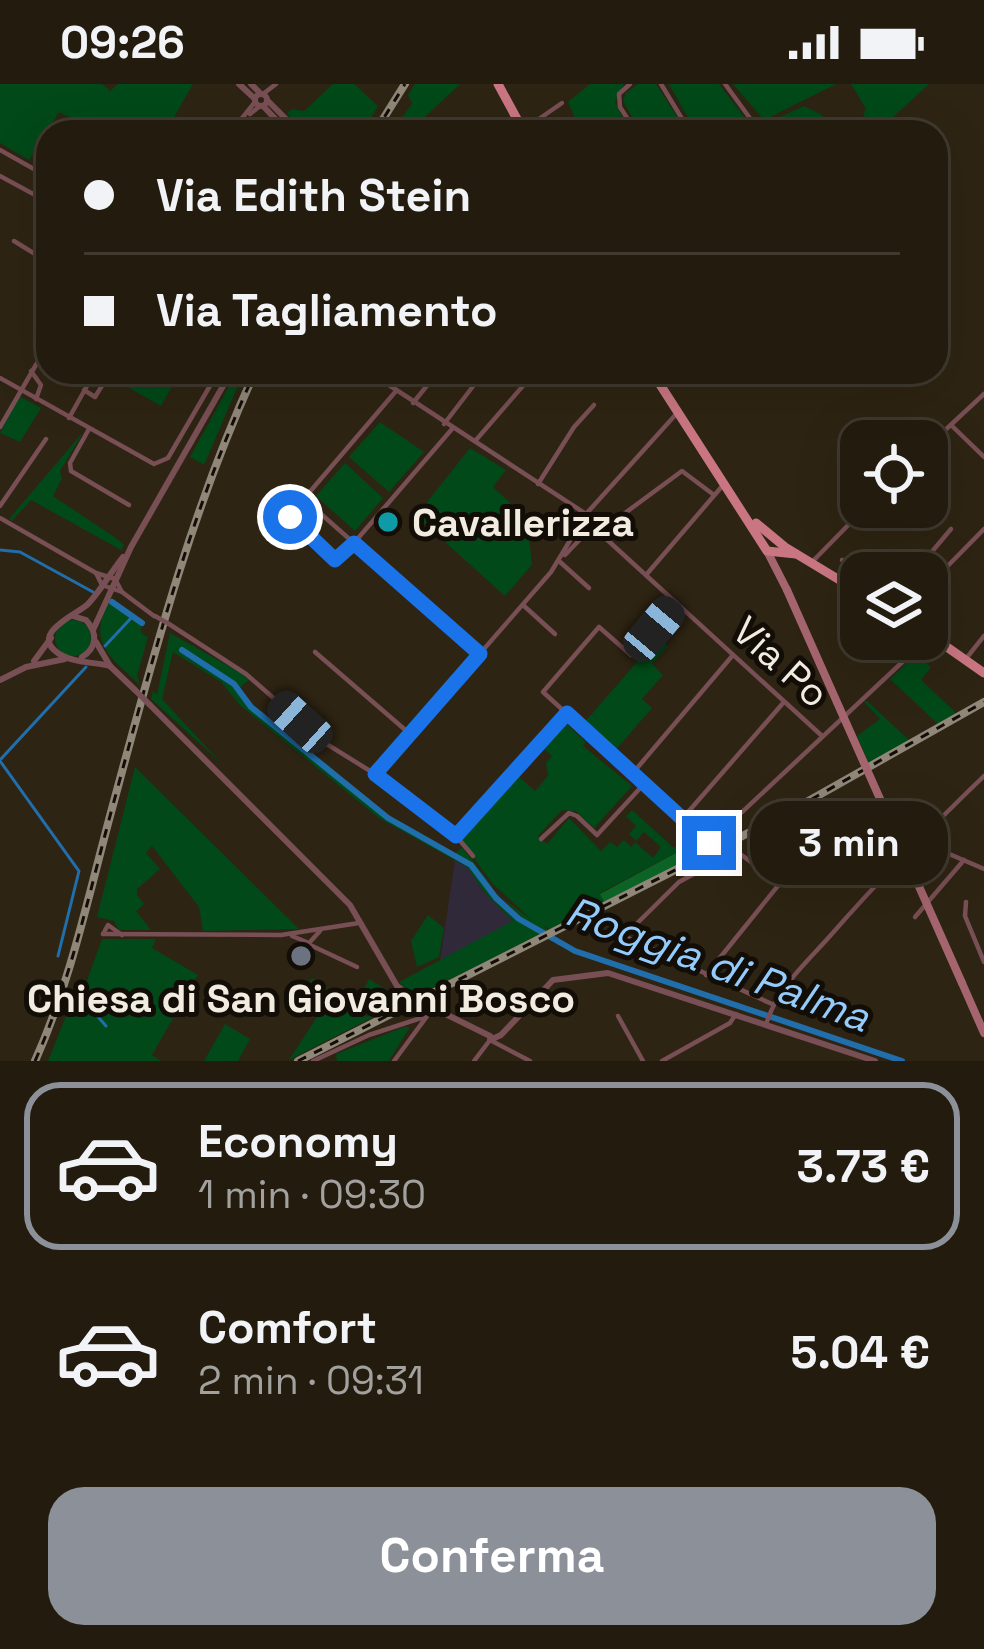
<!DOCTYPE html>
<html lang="it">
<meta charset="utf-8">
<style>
body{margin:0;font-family:"Space Grotesk",sans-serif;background:#2a2417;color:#f1f3f6;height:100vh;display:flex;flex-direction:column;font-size:45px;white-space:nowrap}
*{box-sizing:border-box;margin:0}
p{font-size:39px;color:#a2a19e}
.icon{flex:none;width:66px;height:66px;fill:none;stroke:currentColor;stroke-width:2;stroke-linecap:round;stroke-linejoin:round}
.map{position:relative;height:977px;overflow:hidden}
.side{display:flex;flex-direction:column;background:#221b0e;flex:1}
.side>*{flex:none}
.banner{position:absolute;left:36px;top:36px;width:912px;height:264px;border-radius:36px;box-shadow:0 12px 48px #0002,0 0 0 3px #3f392e;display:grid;align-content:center;height:264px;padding:0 48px;background:#221b0e}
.controls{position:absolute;left:840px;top:336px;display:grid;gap:24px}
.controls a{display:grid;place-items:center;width:108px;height:108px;border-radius:24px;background:#221b0e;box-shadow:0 12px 48px #0002,0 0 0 3px #3f392e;font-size:60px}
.end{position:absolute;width:54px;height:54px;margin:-27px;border:15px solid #1a73e8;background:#fff;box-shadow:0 0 0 6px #fff}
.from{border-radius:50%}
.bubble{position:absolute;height:84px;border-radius:36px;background:#221b0e;box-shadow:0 12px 48px #0002,0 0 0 3px #3f392e;font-size:39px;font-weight:600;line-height:84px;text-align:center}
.car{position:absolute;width:36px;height:72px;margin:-36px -18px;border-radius:15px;box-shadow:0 0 9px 3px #0007;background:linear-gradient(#222 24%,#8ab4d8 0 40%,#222 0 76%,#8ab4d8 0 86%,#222 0)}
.banner b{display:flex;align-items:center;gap:42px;height:114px;font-size:45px}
.banner b+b{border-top:3px solid #3f392e}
.banner i{width:30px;height:30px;background:#f1f3f6}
ul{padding:21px 0 0;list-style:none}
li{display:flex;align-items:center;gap:36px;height:168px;margin:0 24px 18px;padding:0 24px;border:6px solid transparent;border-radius:36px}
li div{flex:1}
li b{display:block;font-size:45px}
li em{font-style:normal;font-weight:600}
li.selected{border-color:#8c9099}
li>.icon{width:108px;height:108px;stroke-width:1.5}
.cta{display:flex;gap:24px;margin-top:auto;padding:24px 48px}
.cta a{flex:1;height:138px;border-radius:36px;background:#8c9099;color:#fff;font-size:48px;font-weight:600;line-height:138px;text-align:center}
.status{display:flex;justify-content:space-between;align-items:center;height:84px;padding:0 60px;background:#221b0e;direction:ltr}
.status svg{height:33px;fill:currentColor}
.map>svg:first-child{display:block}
.industrial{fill:#302939}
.green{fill:#014918}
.forest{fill:#0b6325}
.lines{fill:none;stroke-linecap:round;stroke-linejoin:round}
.stream{stroke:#206eac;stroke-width:3}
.canal{stroke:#206eac;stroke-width:6}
.minor{stroke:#784f54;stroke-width:4.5}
.tertiary{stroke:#784f54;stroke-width:6}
.secondary{stroke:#a5656e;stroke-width:8}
.primary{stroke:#c97682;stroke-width:9}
.rail-casing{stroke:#908779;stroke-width:8}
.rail{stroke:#120e07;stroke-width:3;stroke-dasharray:9;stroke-linecap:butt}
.minor-bridge{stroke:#784f54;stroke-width:4.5}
.tertiary-bridge{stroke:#784f54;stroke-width:6}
.secondary-bridge{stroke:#a5656e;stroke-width:8}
.route{stroke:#1a73e8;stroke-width:15}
.culture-dot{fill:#0f9aa8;stroke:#120e07;stroke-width:4.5}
.worship-dot{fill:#6b7280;stroke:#120e07;stroke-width:4.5}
.labels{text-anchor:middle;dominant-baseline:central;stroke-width:10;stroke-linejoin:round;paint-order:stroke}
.poi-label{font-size:39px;font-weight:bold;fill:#f2ebe0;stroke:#120e07;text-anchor:start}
.street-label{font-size:39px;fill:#f2ebe0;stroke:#120e07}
.water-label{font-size:42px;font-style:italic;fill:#94cbfd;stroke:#120e07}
</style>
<div class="status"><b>09:26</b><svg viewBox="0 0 49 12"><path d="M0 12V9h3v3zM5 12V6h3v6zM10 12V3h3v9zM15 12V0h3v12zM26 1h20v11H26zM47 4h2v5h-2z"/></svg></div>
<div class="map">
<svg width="984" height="977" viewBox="0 0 984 977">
<rect width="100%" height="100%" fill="#2e2413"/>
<path class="industrial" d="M455,776L467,782L485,809L513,837L440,877Z"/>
<g class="green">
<path d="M0,0H102L110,7L118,0H193L169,42L175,48H127L110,33L98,48L80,44L81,39L59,28L29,76L0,59Z"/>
<path d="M333,0H354L378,22L363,48H301L287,29L292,25L304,27Z"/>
<path d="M415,0H460L409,48L398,40L412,19L408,11Z"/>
<path d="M590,0H624L615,18L630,48H581L568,18Z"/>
<path d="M638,0H656L687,48H640L623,17L626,9Z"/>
<path d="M669,0H719L756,48H696Z"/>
<path d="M733,0H836L764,36Z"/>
<path d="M851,0H929L877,48L863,30L866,25Z"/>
<path d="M804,22L822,31L834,46L765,48L757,36L767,39Z"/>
<path d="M101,288H180L161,322Z"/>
<path d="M237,288H244L204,381L190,373Z"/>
<path d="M19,312L41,324L20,358L0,349Z"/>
<path d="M380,338L424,368L389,408L349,373Z"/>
<path d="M84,347L60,387L62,394L53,412L116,454L124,461L121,466L31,416L12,437L9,435Z"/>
<path d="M470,364L506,386L493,403L527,435L532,481L505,512L416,432Z"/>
<path d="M345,379L383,414L355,447L316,412Z"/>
<path d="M108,517L141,539V549L148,553L137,592L140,601C110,572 88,561 108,517Z"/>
<circle cx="73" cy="554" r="18"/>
<path d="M170,549L241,589L249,596L239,604L209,581L175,563L230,600L249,624L386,734L470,782L495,815L543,851L415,912L399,898L513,837L485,809L467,783L379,734L241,622L221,598L173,568L162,615L220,678L151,615L153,607L157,610Z"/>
<path d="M658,554L668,562L652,580L663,591L642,615L652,624L613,669L583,640Z"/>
<path d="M916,570L931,583L921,596L957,630L938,640L890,595Z"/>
<path d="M867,617L910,657L869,680L857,652L880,635L864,618Z"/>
<path d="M566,640L586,658L583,662L632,702L594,744L576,727L562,726L538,752L547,760L569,734L601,767L610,758L617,763L624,756L631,763L635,758L653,774L661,763L644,748L636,757L629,750L636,742L626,732L632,726L674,764L689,750L698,757L600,809L604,819L551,846L543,842L550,848L546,850C507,829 490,791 455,770L462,763L499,811L533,837L492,799L460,755L518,692L535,707L548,692L546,679L552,672L544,665Z"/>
<path d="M135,683L146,694L299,845L203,847L199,823L152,762L146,769L160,785L137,805V811L144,820L136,827L151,846H119L114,837L97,833Z"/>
<path d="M428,831L444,844L439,873L417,883L411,857Z"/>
<path d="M102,855H156L152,864L198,891L152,971L161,977H48L77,905L83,908Z"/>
<path d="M312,894L367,933L376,922L360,914L369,895L405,917L289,976L325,921L304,908Z"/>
<path d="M225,940L250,955L238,977H204Z"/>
<path d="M404,943H410L389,977H337L336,970Z"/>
</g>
<path class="forest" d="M698,757L708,766L604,818L600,810Z"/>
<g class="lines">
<g class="stream">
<path d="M0,466L20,468L93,508"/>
<path d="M105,562L133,532"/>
<path d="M1,675L86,583"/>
<path d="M0,677L79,787L58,872"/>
<path d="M87,920L106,942"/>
</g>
<g class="canal">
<path d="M112,518L142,539"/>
<path d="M182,566L234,600L251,623L388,734L471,781L496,814L519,835L575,867L902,977"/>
</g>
<g class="minor">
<path d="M630,0L619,10L620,23L636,48"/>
<path d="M661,0L690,48"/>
<path d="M725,0L760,48"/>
<path d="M263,10L276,0"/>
<path d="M250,30L260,22"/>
<path d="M523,46L562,19"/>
<path d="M231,48L255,18"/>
<path d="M0,66L48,93"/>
<path d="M0,92L48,118"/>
<path d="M14,157L48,178"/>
<path d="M31,287L41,301L36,315"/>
<path d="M369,288L586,430"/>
<path d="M0,294L154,380L168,374L218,288"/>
<path d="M396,307L290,431L292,439L333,475L341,474L452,345"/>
<path d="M413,319L438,288"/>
<path d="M69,334L92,293L103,300L95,313L84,306"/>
<path d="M444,340L484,288"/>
<path d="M951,341L984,373"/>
<path d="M0,343L48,260"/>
<path d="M89,345L70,379L71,387L129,421"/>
<path d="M476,356L535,288"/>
<path d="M927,363L984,310"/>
<path d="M538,400L574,343L594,321"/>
<path d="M304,415L480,570"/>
<path d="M0,422L46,355"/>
<path d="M0,434L96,489L115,495L122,508L154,532"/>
<path d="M602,446L603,452L821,651"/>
<path d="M565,471L587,448L602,446L682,387L714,411"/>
<path d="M842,476L855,487L850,502"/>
<path d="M559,477L589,504"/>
<path d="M811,479L866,423"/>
<path d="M96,489L102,501L122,508"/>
<path d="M914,489L951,445"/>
<path d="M646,491L724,400"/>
<path d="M927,503L984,445"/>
<path d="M676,519L631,571L599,543L543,608L709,759L927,555"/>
<path d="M523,521L555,550"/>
<path d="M169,540L246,590L325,659L375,690L456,752L567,629"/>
<path d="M315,568L410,650"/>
<path d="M965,576L984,552"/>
<path d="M375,690L551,488L586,430L678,328"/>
<path d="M632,690L733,571"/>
<path d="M682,735L784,618"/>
<path d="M456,752L473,772"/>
<path d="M541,755L569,729L577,732L597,751L643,701"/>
<path d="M966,818L965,832L984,878"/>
<path d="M915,833L964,776"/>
<path d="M103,850L281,851L359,839"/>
<path d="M103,850L108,841L122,851"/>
<path d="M292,852L309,859L320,847"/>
<path d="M626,853L772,920"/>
<path d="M308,860L357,883"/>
<path d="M612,864L679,798L736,767L780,799"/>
<path d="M706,891L785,793L849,727L984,785"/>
<path d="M618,932L643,977"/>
<path d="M766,941C776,905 806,879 830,852C879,796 931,743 984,692"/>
<path d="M313,977L369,951L427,932"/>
<path d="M394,977L433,924"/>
<path d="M474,977L490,956L530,977"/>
<path d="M662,977L730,939L736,930"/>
</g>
<g class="tertiary">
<path d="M239,0L254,14"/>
<path d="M251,0L261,10"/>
<circle cx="261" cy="16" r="6"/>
<path d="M268,17L299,48"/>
<path d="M263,22L288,48"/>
<path d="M73,532L86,536C98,549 97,564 82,573"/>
<path d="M93,546L131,463L231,288"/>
<path d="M96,558L110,582L135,606"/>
<path d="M34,577L51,554"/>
<path d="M110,582C95,578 76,579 63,572C23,551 80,529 88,520C101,506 111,488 123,473"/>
<path d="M0,596L26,583L65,575"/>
<path d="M150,621L350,821L397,902L417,916L490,952"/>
<path d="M490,956L501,951L553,896L608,889L875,977"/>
</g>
<g class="secondary">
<path d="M767,467L787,506"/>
<path d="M962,899L984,949"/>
</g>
<g class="primary">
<path d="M498,0L524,48"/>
<path d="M652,288L767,467L796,470"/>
<path d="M756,439L785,463L861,509"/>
<path d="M927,549L984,589"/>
</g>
<g class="rail-casing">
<g id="rail">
<path d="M375,48L405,0"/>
<path d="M35,977C70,899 88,814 110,732C151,581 189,431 255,288"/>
<path d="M298,977L780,733L984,618"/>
</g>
</g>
<use href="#rail" class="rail"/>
<path class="minor-bridge" d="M155,532L169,540"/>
<path class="tertiary-bridge" d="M135,606L150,621"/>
<path class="secondary-bridge" d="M787,506L962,899"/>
</g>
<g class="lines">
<path class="route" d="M290,433L335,476L354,459L480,570L375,690L456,752L567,629L709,759"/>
</g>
<circle class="culture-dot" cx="388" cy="438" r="12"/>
<circle class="worship-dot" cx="301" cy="872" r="12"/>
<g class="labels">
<g class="poi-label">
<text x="412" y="438">Cavallerizza</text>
<text x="301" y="914" text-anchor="middle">Chiesa di San Giovanni Bosco</text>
</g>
<g class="street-label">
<text transform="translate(781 578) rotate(42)">Via Po</text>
</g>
<g class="water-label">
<text transform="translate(718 880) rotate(20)">Roggia di Palma</text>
</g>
</g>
</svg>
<div class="controls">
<a><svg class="icon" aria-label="locate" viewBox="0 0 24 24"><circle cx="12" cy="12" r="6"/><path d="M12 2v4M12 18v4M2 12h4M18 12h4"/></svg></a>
<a><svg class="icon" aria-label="layers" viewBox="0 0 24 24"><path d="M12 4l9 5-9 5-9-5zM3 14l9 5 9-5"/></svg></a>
</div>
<i class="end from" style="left:290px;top:433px"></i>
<i class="end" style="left:709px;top:759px"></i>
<div class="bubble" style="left:750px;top:717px;width:198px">3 min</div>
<i class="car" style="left:654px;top:545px;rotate:40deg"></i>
<i class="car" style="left:300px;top:638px;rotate:312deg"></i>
<div class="banner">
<b><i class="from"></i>Via Edith Stein</b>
<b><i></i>Via Tagliamento</b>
</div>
</div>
<section class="side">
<ul>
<li class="selected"><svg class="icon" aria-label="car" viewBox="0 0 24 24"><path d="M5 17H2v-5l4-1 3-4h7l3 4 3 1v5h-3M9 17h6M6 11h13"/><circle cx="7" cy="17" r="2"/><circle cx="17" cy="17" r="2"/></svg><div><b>Economy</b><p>1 min · 09:30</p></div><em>3.73 €</em></li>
<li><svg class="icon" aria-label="car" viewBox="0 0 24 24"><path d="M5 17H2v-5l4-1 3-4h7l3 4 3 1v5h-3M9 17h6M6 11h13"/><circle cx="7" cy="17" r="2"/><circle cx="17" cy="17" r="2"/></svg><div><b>Comfort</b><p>2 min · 09:31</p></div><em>5.04 €</em></li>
</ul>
<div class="cta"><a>Conferma</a></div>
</section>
